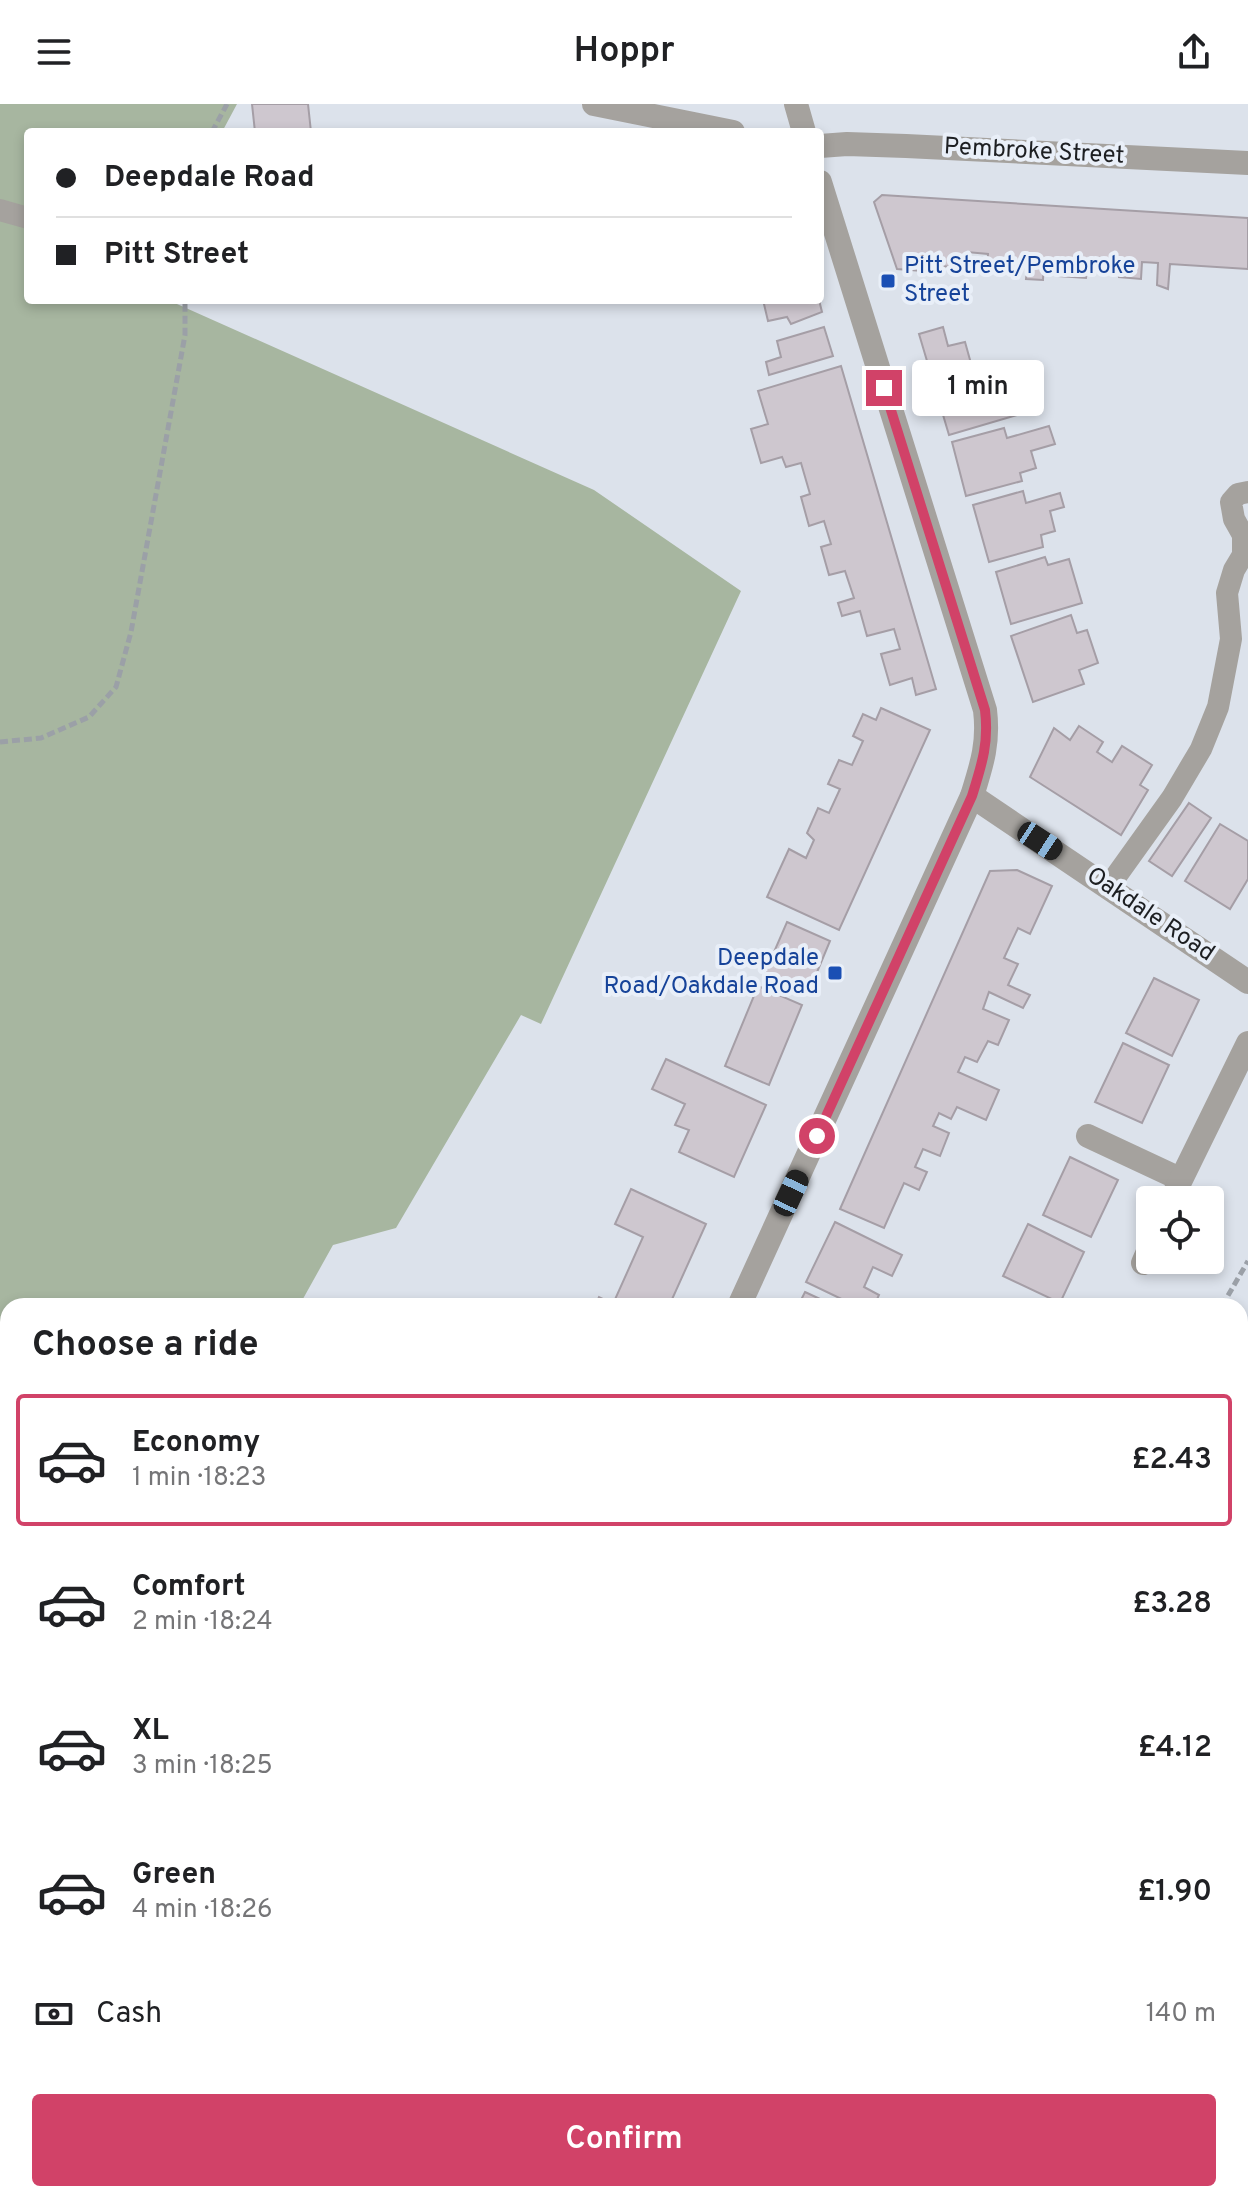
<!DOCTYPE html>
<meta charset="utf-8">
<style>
body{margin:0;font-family:Overpass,sans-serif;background:#f6f6f6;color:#202124;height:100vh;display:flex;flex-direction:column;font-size:30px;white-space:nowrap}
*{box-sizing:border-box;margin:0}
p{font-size:26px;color:#757577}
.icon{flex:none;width:44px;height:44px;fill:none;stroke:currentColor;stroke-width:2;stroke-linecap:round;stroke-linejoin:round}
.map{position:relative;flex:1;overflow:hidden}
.sheet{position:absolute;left:0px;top:1194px;width:1248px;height:904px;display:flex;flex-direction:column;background:#fff;border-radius:24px 24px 0 0;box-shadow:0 4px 12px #0003}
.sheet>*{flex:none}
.hud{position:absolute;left:24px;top:24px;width:800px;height:176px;border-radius:8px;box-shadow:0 4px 12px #0003;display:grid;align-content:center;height:176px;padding:0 32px;background:#fff}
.buttons{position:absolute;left:1136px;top:1082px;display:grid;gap:16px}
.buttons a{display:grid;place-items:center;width:88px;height:88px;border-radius:8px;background:#fff;box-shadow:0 4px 12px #0003;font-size:40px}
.end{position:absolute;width:36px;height:36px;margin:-18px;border:10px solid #d14268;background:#fff;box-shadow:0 0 0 4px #fff}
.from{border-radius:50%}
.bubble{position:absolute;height:56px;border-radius:8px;background:#fff;box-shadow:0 4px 12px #0003;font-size:26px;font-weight:600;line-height:56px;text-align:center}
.car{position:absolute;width:24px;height:48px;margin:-24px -12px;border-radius:10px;box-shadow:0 0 6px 2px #0007;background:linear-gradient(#222 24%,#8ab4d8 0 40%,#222 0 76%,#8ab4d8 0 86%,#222 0)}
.hud b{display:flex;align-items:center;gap:28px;height:76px;font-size:30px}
.hud b+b{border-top:2px solid #e0e0e0}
.hud i{width:20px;height:20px;background:#202124}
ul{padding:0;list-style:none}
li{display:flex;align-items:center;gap:24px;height:132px;margin:0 16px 12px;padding:0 16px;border:4px solid transparent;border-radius:8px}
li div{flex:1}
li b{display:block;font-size:30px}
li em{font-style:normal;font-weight:600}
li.active{border-color:#d14268}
li>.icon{width:72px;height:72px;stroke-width:1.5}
h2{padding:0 32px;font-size:36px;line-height:96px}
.pay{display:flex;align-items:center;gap:20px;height:88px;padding:0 32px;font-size:30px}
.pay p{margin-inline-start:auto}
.cta{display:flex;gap:16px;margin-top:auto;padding:16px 32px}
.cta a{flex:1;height:92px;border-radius:8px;background:#d14268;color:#fff;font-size:32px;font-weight:600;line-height:92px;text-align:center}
header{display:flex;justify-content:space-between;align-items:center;height:104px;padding:0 32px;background:#fff;font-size:36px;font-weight:600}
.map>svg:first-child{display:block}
.built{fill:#ccd6e6}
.green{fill:#a7b6a0}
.building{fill:#cec7cf;stroke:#a59ea6;stroke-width:2}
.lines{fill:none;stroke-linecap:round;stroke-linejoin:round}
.path{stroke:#9ba0a7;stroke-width:5;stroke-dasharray:8 4;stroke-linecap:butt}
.lane{stroke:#a5a29e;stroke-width:22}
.street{stroke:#a5a29e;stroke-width:24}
.route{stroke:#d14268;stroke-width:10}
.transit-dot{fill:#1a4fb4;stroke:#e9eff8;stroke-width:3}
.labels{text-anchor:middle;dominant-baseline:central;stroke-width:8;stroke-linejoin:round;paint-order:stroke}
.street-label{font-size:24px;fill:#1d1f22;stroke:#e9eff8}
.transit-label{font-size:24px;fill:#164399;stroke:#e9eff8;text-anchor:start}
</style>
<header><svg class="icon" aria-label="menu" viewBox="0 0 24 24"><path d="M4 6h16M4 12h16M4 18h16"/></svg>Hoppr<svg class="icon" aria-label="share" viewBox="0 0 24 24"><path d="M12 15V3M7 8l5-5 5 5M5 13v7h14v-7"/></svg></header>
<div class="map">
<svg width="1248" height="2098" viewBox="0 0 1248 2098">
<rect width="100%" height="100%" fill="#dce2eb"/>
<path class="built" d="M1248,1326V1669L1240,1656V1338Z"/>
<path class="green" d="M0,0H237L222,28H28V196H168L594,386L741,487L541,920L521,911L396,1124L333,1141L299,1202H8V2090H274L270,2098H0Z"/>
<g class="building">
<path d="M252,0H308L311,28H255Z"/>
<path d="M882,91L1248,114V165L1170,160L1168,185L1157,181L1158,159L1142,158L1141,175L1119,173L1120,155L1089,153L1086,174L1059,172L1060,156L1044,155L1043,176L1026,175L1028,156L1021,155L1020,166L987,164L988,150L967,148L966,164L940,162L941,151L923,150L922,167L897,165L874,98Z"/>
<path d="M763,196H819L822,208L791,220L787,213L768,217Z"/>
<path d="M824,223L833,252L769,271L766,258L781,253L777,237Z"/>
<path d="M943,223L948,242L965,238L972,263L982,260L986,274L1004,269L1017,311L949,331L919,230Z"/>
<path d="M841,262L936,585L916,591L912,574L890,581L881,550L900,545L894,525L867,532L860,507L842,512L838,499L854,494L845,467L829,471L821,443L831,440L824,417L809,422L801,393L810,390L801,359L786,363L782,353L761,359L751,325L768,320L758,287Z"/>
<path d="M1049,322L1055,340L1031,347L1036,364L1020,369L1022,377L966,392L952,338L1004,324L1007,334Z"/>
<path d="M1023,387L1026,399L1060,389L1064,403L1050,407L1055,427L1041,431L1043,443L989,458L973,401Z"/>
<path d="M1045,453L1048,461L1069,455L1082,499L1011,520L996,468Z"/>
<path d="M1071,511L1077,529L1087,526L1098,559L1079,566L1084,580L1033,598L1011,532Z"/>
<path d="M881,604L930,626L839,826L767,793L789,745L806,754L814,736L807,729L818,704L829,709L840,685L828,680L839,656L852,661L863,637L853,632L863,610L876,616Z"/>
<path d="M1079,622L1103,638L1097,648L1112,658L1122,642L1152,661L1140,681L1148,686L1121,731L1030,673L1054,624L1070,636Z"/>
<path d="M1189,699L1211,714L1172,772L1149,757Z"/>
<path d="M1220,720L1248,737V775L1230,805L1185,777Z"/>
<path d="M1017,766L1052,782L1030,830L1018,824L1004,854L1018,860L1008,881L1030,891L1023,904L989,888L983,905L1009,916L998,941L988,937L977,958L965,953L958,968L999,986L986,1016L957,1003L951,1015L939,1009L933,1022L949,1029L940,1052L923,1045L915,1063L927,1068L919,1086L904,1079L884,1124L840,1105L990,767Z"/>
<path d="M787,818L830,837L808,890L764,871Z"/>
<path d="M1154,874L1199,896L1172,952L1126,929Z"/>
<path d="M758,882L802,901L769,981L725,962Z"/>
<path d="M1123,939L1169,961L1142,1019L1095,998Z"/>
<path d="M666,955L766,1001L734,1073L679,1048L689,1026L675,1021L685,1000L652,985Z"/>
<path d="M1070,1053L1118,1076L1091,1133L1043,1111Z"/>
<path d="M631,1085L706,1120L669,1202H595L599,1193L613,1200L643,1133L615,1120Z"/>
<path d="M835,1118L902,1151L892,1172L873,1163L864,1183L879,1191L874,1202H856L806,1178Z"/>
<path d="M1028,1120L1084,1148L1060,1199L1003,1172Z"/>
<path d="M805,1188L835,1202H798Z"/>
<path d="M423,2090H484L485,2098H417L416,2091Z"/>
<path d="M518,2090H524L539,2098H513Z"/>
<path d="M780,2090H828L824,2098H797Z"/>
<path d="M849,2090H894L910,2098H845Z"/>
</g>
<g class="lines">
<g class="path">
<path d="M212,28L227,0"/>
<path d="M0,638L41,634L89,613L116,583L131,528L185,231V196"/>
<path d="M1222,1202L1248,1157"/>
<path d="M1240,1734L1248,1752"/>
<path d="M0,1765L8,1770"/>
<path d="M1240,1898L1248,1903"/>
<path d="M0,2040L8,2046"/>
<path d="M261,2098L264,2090"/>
</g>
<g class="lane">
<path d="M0,106L28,114"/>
<path d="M1109,782L1172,694L1201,645L1218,603L1231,535L1227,489L1234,466L1243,451V431L1234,415L1231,398L1238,390L1248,388"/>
</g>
<g class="street">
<path d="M594,0L733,28"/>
<path d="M796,0L804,28"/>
<path d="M820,42L847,40L906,42L1248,59"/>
<path d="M972,692L1248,878"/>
<path d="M1088,1032L1180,1075"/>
<path d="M1171,1096L1248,939"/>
<path d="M1143,1159L1150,1143"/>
<path d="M739,1202L972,692C982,660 989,639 985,606L820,78"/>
<path d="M346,2090L347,2098"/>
<path d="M673,2090L688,2098"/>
</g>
</g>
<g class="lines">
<path class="route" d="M817,1032L972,692C982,660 989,639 985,606L884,284"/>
</g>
<g class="transit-dot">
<rect x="880" y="169" width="16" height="16" rx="4"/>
<rect x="827" y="861" width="16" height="16" rx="4"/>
</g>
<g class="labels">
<g class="street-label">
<text transform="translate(1034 48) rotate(3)">Pembroke Street</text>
<text transform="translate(1150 811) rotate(34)">Oakdale Road</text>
</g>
<g class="transit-label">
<text x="904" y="163">Pitt Street/Pembroke<tspan x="904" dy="28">Street</tspan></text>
<text x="819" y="855" text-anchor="end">Deepdale<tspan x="819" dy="28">Road/Oakdale Road</tspan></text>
</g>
</g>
</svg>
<div class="buttons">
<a><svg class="icon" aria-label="locate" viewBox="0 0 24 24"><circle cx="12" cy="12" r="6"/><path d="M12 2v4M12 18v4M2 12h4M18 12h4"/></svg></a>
</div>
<i class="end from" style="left:817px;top:1032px"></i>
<i class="end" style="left:884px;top:284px"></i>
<div class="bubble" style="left:912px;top:256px;width:132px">1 min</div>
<i class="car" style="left:1040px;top:737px;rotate:123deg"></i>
<i class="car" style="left:791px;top:1089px;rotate:25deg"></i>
<div class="hud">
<b><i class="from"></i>Deepdale Road</b>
<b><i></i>Pitt Street</b>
</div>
<section class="sheet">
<h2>Choose a ride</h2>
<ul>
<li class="active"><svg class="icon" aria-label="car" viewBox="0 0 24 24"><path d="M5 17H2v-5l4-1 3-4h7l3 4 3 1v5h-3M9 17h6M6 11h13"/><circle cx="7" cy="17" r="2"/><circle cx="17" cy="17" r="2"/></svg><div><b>Economy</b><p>1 min · 18:23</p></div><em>£2.43</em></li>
<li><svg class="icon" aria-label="car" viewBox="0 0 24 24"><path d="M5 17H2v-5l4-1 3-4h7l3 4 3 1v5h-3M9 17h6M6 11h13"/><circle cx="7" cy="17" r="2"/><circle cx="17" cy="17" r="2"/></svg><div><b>Comfort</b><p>2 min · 18:24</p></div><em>£3.28</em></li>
<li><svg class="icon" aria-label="car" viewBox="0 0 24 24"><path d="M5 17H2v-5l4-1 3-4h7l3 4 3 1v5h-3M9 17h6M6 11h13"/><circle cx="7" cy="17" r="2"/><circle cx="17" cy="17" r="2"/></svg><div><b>XL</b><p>3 min · 18:25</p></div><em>£4.12</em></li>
<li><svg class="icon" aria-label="car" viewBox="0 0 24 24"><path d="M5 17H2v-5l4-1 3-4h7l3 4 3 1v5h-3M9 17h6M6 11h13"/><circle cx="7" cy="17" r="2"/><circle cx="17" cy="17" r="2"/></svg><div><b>Green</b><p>4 min · 18:26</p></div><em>£1.90</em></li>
</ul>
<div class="pay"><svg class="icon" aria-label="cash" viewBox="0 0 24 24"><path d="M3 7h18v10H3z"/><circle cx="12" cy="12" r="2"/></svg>Cash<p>140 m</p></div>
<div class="cta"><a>Confirm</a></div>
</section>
</div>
